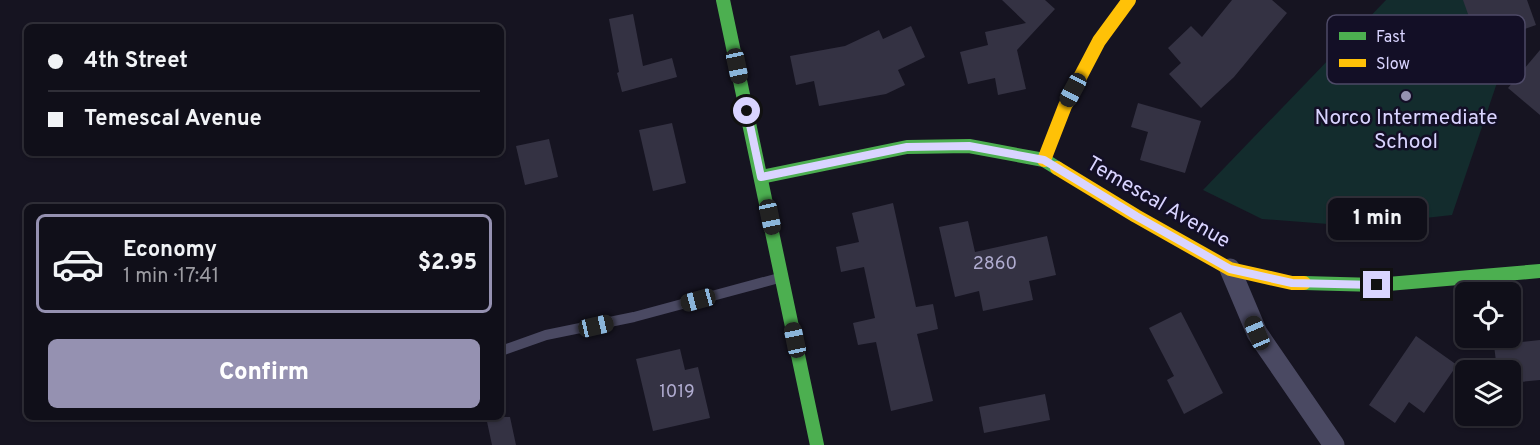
<!DOCTYPE html>
<meta charset="utf-8">
<style>
body{margin:0;font-family:Overpass,sans-serif;background:#191822;color:#f1f3f6;height:100vh;display:flex;flex-direction:column;font-size:22px;white-space:nowrap}
*{box-sizing:border-box;margin:0}
p{font-size:20px;color:#9c9ca2}
.icon{flex:none;width:33px;height:33px;fill:none;stroke:currentColor;stroke-width:2;stroke-linecap:round;stroke-linejoin:round}
.map{position:relative;flex:1;overflow:hidden}
.drawer{position:absolute;left:24px;top:204px;width:480px;height:216px;display:flex;flex-direction:column;background:#100f19;border-radius:9px;box-shadow:0 2px 4px #0004,0 0 0 2px #302f38}
.drawer>*{flex:none}
.hud{position:absolute;left:24px;top:24px;width:480px;height:132px;border-radius:9px;box-shadow:0 2px 4px #0004,0 0 0 2px #302f38;display:grid;align-content:center;height:132px;padding:0 24px;background:#100f19}
.controls{position:absolute;left:1455px;top:282px;display:grid;gap:12px}
.controls a{display:grid;place-items:center;width:66px;height:66px;border-radius:9px;background:#100f19;box-shadow:0 2px 4px #0004,0 0 0 2px #302f38;font-size:30px}
.end{position:absolute;width:27px;height:27px;margin:-14px;border:8px solid #d9d4ff;background:#111;box-shadow:0 0 0 3px #111}
.from{border-radius:50%}
.bubble{position:absolute;height:42px;border-radius:9px;background:#100f19;box-shadow:0 2px 4px #0004,0 0 0 2px #302f38;font-size:20px;font-weight:800;line-height:42px;text-align:center}
.car{position:absolute;width:18px;height:36px;margin:-18px -9px;border-radius:8px;box-shadow:0 0 4px 2px #0007;background:linear-gradient(#222 24%,#8ab4d8 0 40%,#222 0 76%,#8ab4d8 0 86%,#222 0)}
.hud b{display:flex;align-items:center;gap:21px;height:57px;font-size:22px}
.hud b+b{border-top:2px solid #302f38}
.hud i{width:15px;height:15px;background:#f1f3f6}
ul{padding:10px 0 0;list-style:none}
li{display:flex;align-items:center;gap:18px;height:99px;margin:0 12px 9px;padding:0 12px;border:3px solid transparent;border-radius:9px}
li div{flex:1}
li b{display:block;font-size:22px}
li em{font-style:normal;font-weight:800}
li.selected{border-color:#9591b1}
li>.icon{width:54px;height:54px;stroke-width:1.5}
.primary-button{display:flex;gap:12px;margin-top:auto;padding:12px 24px}
.primary-button a{flex:1;height:69px;border-radius:9px;background:#9591b1;color:#fff;font-size:24px;font-weight:800;line-height:69px;text-align:center}
.map>svg:first-child{display:block}
.green{fill:#132c2d}
.building{fill:#343243}
.lines{fill:none;stroke-linecap:round;stroke-linejoin:round}
.lane{stroke:#4a4962;stroke-width:10}
.street{stroke:#4a4962;stroke-width:21}
.fast{stroke:#4caf50;stroke-width:14}
.slow{stroke:#ffc107;stroke-width:14}
.route{stroke:#d9d4ff;stroke-width:8}
.poi-dot{fill:#9591b1;stroke:#130f26;stroke-width:2}
.labels{text-anchor:middle;dominant-baseline:central;stroke-width:5;stroke-linejoin:round;paint-order:stroke}
.number-label{font-size:18px;fill:#b0acd0}
.poi-label{font-size:21px;fill:#d9d4ff;stroke:#130f26}
.street-label{font-size:21px;fill:#d9d4ff;stroke:#130f26}
.key{fill:#130f26;stroke:#4e4a67;stroke-width:1.5}
.key-label{font-size:16px;fill:#d9d4ff}
</style>
<div class="map">
<svg width="1540" height="445" viewBox="0 0 1540 445">
<rect width="100%" height="100%" fill="#161421"/>
<path class="green" d="M1386,0H1467L1501,71L1452,215L1354,226L1262,219L1203,190Z"/>
<g class="building">
<path d="M1002,0H1045L1055,9L1017,50L1026,89L998,95L995,78L968,84L960,52L988,45L985,32L1026,23Z"/>
<path d="M1232,0H1272L1287,13L1234,77L1201,108L1169,74L1181,63L1168,48L1191,26L1202,37Z"/>
<path d="M1463,0H1527L1536,25L1479,45Z"/>
<path d="M633,14L643,66L672,58L677,77L622,92L617,73L619,72L609,19Z"/>
<path d="M911,26L925,57L898,70L905,85L886,94L819,106L814,81L796,85L790,56L845,46L879,30L883,39Z"/>
<path d="M1540,50V115L1508,88Z"/>
<path d="M1138,103L1201,121L1185,173L1140,160L1148,132L1131,127Z"/>
<path d="M672,123L686,183L653,191L639,130Z"/>
<path d="M549,139L558,177L525,185L516,146Z"/>
<path d="M893,203L916,307L933,304L938,329L917,334L933,401L891,411L876,342L858,345L853,323L875,318L864,267L841,272L836,247L859,242L852,213Z"/>
<path d="M968,221L975,252L1047,236L1056,275L1029,281L1033,300L983,311L979,291L955,297L939,227Z"/>
<path d="M1181,312L1223,393L1184,414L1167,380L1174,376L1149,328Z"/>
<path d="M1416,336L1457,365L1424,413L1409,402L1395,423L1369,405Z"/>
<path d="M1540,340V380L1510,383V370H1497L1494,345Z"/>
<path d="M680,349L685,370L698,367L710,418L653,431L636,359Z"/>
<path d="M1045,394L1050,420L984,433L979,407Z"/>
<path d="M486,417H510L516,445H492Z"/>
</g>
<g class="lines">
<path class="lane" d="M501,351L546,335L634,317L779,278"/>
<path class="street" d="M1230,269L1257,333L1334,445"/>
<g class="fast">
<path d="M723,0L817,445"/>
<path d="M761,177L907,147L969,146L1044,160L1057,168"/>
<path d="M1304,283L1376,285L1540,271"/>
</g>
<g class="slow">
<path d="M1044,160L1065,106L1099,41L1129,0"/>
<path d="M1057,168L1136,216L1230,269L1292,283H1304"/>
</g>
</g>
<g class="lines">
<path class="route" d="M747,111L761,177L907,147L969,146L1044,160L1136,216L1230,269L1292,283L1377,285"/>
</g>
<circle class="poi-dot" cx="1406" cy="96" r="6"/>
<g class="labels">
<g class="number-label">
<text x="995" y="264">2860</text>
<text x="677" y="392">1019</text>
</g>
<g class="poi-label">
<text x="1406" y="118">Norco Intermediate<tspan x="1406" dy="24">School</tspan></text>
</g>
<g class="street-label">
<text transform="translate(1158 203) rotate(30)">Temescal Avenue</text>
</g>
</g>
<rect x="1327" y="15" width="198" height="69" rx="9" class="key"/>
<rect x="1339" y="32" width="27" height="8" fill="#4caf50"/>
<rect x="1339" y="59" width="27" height="8" fill="#ffc107"/>
<g class="key-label">
<text x="1376" y="42">Fast</text>
<text x="1376" y="69">Slow</text>
</g>
</svg>
<div class="controls">
<a><svg class="icon" aria-label="locate" viewBox="0 0 24 24"><circle cx="12" cy="12" r="6"/><path d="M12 2v4M12 18v4M2 12h4M18 12h4"/></svg></a>
<a><svg class="icon" aria-label="layers" viewBox="0 0 24 24"><path d="M12 4l9 5-9 5-9-5zM3 14l9 5 9-5"/></svg></a>
</div>
<i class="end from" style="left:747px;top:111px"></i>
<i class="end" style="left:1377px;top:285px"></i>
<div class="bubble" style="left:1328px;top:198px;width:99px">1 min</div>
<i class="car" style="left:737px;top:66px;rotate:168deg"></i>
<i class="car" style="left:1073px;top:90px;rotate:208deg"></i>
<i class="car" style="left:770px;top:217px;rotate:168deg"></i>
<i class="car" style="left:698px;top:300px;rotate:255deg"></i>
<i class="car" style="left:596px;top:326px;rotate:77deg"></i>
<i class="car" style="left:1257px;top:333px;rotate:337deg"></i>
<i class="car" style="left:795px;top:340px;rotate:348deg"></i>
<div class="hud">
<b><i class="from"></i>4th Street</b>
<b><i></i>Temescal Avenue</b>
</div>
<section class="drawer">
<ul>
<li class="selected"><svg class="icon" aria-label="car" viewBox="0 0 24 24"><path d="M5 17H2v-5l4-1 3-4h7l3 4 3 1v5h-3M9 17h6M6 11h13"/><circle cx="7" cy="17" r="2"/><circle cx="17" cy="17" r="2"/></svg><div><b>Economy</b><p>1 min · 17:41</p></div><em>$2.95</em></li>
</ul>
<div class="primary-button"><a>Confirm</a></div>
</section>
</div>
